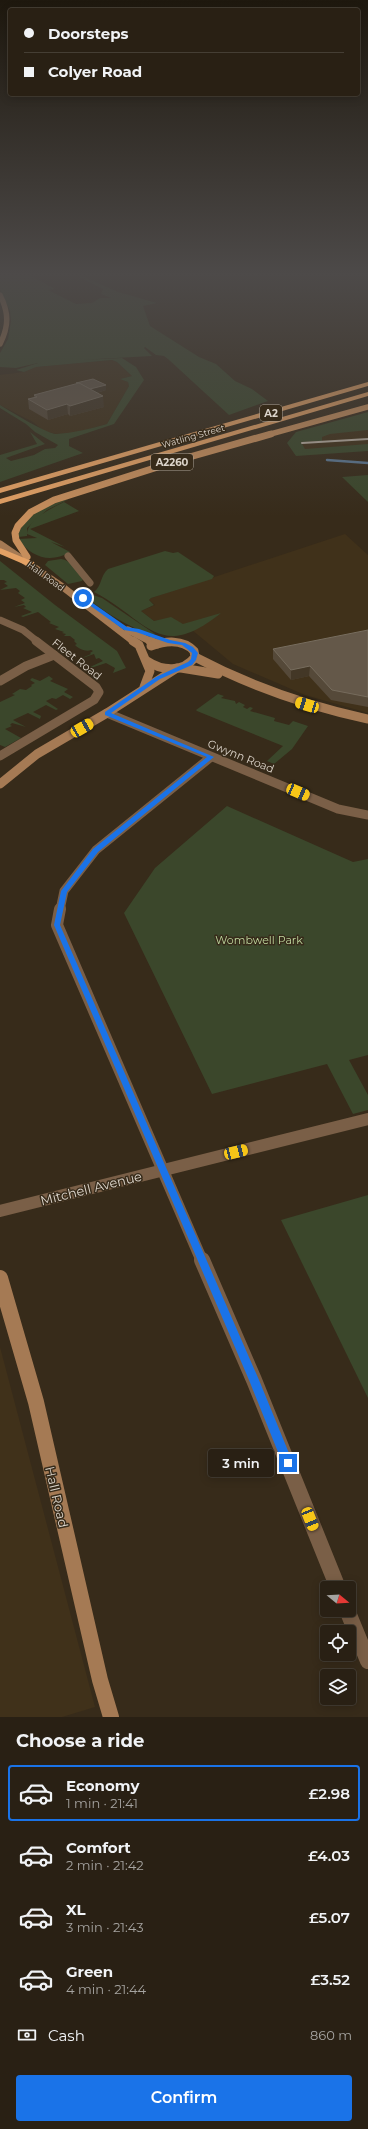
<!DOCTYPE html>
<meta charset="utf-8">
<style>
body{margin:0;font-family:Montserrat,sans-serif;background:#352d22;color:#f1f3f6;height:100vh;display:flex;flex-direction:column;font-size:15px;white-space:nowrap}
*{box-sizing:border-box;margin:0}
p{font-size:13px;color:#a5a3a0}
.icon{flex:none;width:22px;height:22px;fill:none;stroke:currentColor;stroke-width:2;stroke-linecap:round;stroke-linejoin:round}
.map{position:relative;height:1717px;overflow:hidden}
.panel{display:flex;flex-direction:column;background:#292014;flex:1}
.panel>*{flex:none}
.guide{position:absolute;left:8px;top:8px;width:352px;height:88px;border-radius:4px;box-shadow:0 2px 10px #0003,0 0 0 1px #453e34;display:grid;align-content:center;height:88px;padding:0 16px;background:#292014}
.needle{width:26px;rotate:108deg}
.fabs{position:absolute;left:320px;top:1581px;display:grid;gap:8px}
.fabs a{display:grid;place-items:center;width:36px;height:36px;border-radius:4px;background:#292014;box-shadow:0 2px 10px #0003,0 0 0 1px #453e34;font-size:20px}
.end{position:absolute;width:18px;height:18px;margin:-9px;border:5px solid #1a73e8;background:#fff;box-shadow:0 0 0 2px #fff}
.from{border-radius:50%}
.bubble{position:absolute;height:28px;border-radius:4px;background:#292014;box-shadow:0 2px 10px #0003,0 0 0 1px #453e34;font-size:13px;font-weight:600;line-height:28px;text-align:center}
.car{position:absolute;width:12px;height:24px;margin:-12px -6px;border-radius:5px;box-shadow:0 0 3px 1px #0007;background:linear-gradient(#f5c518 24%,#345 0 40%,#f5c518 0 76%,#345 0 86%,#f5c518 0)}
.guide b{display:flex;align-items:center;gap:14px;height:38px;font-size:15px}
.guide b+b{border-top:1px solid #453e34}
.guide i{width:10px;height:10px;background:#f1f3f6}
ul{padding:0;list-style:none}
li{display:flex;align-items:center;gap:12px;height:56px;margin:0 8px 6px;padding:0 8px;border:2px solid transparent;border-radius:4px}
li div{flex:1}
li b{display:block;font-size:15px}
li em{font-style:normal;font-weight:600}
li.current{border-color:#1a73e8}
li>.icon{width:36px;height:36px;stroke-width:1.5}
h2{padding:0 16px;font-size:18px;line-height:48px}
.pay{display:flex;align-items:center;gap:10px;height:44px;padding:0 16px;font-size:15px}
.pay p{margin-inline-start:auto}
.primary-button{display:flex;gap:8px;margin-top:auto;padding:8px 16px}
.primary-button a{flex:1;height:46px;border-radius:4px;background:#1a73e8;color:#fff;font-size:16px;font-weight:600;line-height:46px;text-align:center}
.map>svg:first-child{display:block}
.built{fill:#40311a}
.green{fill:#3b472b}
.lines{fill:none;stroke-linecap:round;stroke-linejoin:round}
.stream{stroke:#5a758f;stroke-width:2.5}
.street-far3{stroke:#7a5f47;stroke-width:7}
.street-far2{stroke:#7a5f47;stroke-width:9}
.street-far1{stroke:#7a5f47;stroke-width:12}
.street{stroke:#7a5f47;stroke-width:16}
.secondary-far3{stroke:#a57a54;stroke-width:5.5}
.secondary-far2{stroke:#a57a54;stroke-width:7}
.secondary-far1{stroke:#a57a54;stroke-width:9}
.secondary{stroke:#a57a54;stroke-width:16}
.primary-far1{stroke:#c68e5c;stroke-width:5.5}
.primary{stroke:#c68e5c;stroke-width:7}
.highway{fill:#e4a164;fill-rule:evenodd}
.rail{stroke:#b3aa9e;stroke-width:2}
.wall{fill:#554939}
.shaded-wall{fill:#433726}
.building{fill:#645849;stroke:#766c5d}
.route{fill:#1a73e8}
.labels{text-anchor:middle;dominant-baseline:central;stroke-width:3;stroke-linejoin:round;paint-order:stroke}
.far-street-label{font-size:9px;fill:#dcd4ca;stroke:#372b1a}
.shield{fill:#372b1a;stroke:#aaa195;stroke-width:1}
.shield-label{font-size:10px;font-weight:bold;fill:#dcd4ca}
.street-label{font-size:11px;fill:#dcd4ca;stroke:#372b1a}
.park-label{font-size:11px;fill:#bfd89f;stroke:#372b1a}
.near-street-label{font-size:13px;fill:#dcd4ca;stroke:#372b1a}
</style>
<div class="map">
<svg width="368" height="1717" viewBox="0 0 368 1717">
<rect width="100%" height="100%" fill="#372b1a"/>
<g class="built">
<path d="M112,360L117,362L132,376L121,379L128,382L129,386L107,424L75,433L56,434L44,431L33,422L0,405V375L24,372L35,367Z"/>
<path d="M368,415V450L303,452L292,439Z"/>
<path d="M345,534L368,555V713L305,695L233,664L186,625L180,623L172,618L154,621L141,611L155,605L149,600L151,598Z"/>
<path d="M0,1347L95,1707L62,1717H0Z"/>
</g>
<g class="green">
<path d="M0,276H31L55,289L48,290L76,304L92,303L100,298H111L101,294L103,289L77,276H82L118,292L157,303L143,306L150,326L199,357L216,364L235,381L252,389L268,401L229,415L168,359L164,356L156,355L145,347L144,348L152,356L80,360L122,358L136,367L144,380L114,424L69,439V446L83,453L0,482V455L37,444L30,432L45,444L6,458L11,461L34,455L45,449L55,448L58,445L35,432L26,424L0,408V405C11,412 48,434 56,434C73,433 90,429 107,424L129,386L128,382L120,379L132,376L117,362L112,360L36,367L24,372L16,370L38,363L16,368L0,367V353L8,339L11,321L10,311L0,290Z"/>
<path d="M368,412V430L330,434L322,437V441L301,442L305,449L368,444V451L296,456L287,443L296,432Z"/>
<path d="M368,475V502L342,477Z"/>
<path d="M69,499L47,510L27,528V536L18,537V533C31,511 45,506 69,499Z"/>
<path d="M64,502L79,511L30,529L65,547L51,542L70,552C50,564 31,557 18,539L37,538L27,534C28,519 52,508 64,502Z"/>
<path d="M165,551L173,553L178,552L214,576L212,579L151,598L149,600L154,605L141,611L154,621L171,617L183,624L221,613C159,663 148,620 94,592C102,586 100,576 108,569Z"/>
<path d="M61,559C71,560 77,571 83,579L82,581L68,584L45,565L48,561Z"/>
<path d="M0,561L55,605L117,651L126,668L113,673L115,668L106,663L91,668L90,667L103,661L99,658L96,659L94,654L77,660L91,654L90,653L93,651L91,650C86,652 79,649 75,645L77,644L74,641L75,640L70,636H64L66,634L62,633L64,632L55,629L59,627L49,623L51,622L38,612L23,617L21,616L32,612L23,608L26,607L24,605L14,607L25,603L21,600L25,598L18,593L20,591L16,588L0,590L8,586L4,583L7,582L4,580H0Z"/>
<path d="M90,594L102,598L155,634C141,635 99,609 89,599Z"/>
<path d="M49,676L53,679L50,681L68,689L64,692L73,697L70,699L63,695L56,699L52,698L46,701L58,709L56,710L46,705L33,712L41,716L40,719L28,713L13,720L26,727L12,723L10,725L12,726L5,729L21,738L5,747L0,745V702L15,695L12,694L20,689L26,690L32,686L31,685L35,683L30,680L32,678L40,681Z"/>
<path d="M218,694L224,696L221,698L235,701L236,704L239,702L245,705L243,707L247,709L250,707L253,708L250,711L275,718L274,721L289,725L293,721L308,726L292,749L274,764L267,761L283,746L197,711L196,710Z"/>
<path d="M227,806L353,862L368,859V1055L349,1060L368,1095V1110L353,1114L327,1064L212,1094L124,913L155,868Z"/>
<path d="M368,1195V1398L281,1220Z"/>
</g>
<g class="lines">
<path class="stream" d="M327,460L368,463"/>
<g class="street-far3">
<path d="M68,556L90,583"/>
<path d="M0,620L23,630L38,642"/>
</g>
<g class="street-far2">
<path d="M0,681L26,666L54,655"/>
<path d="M107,713L338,809L368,815"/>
<path d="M0,756L94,700L99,692L96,687L36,641"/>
<path d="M60,910L64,891L96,850L211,757"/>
</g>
<g class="street-far1">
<path d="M60,909L57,925L202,1261"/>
<path d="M0,1211L368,1119"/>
</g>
<g class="street">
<path d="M202,1260L254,1380L338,1588"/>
<path d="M347,1610L368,1661"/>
</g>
<path class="secondary-far3" d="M0,295C9,313 9,326 0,344"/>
<g class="secondary-far2">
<path d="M0,544L64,588L134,642"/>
<path d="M128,630L152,642"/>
</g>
<g class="secondary-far1">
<path d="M133,641L139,645L150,671L144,687"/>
<path d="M150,641L157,644"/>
<path d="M195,657C250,686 307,706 368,719"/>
<path d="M147,661C162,671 183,673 195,657L194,651C183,639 165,641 151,646"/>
<path d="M181,668L218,674"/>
<path d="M0,784L37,754L107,713L177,668"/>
</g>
<path class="secondary" d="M0,1278L36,1402L100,1680L111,1717"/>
<path class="primary-far1" d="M267,435L368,407"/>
<path class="primary" d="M27,557L16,540L15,533L18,526L31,512L54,500L186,458L271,434"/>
<g class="highway">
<path d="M368,382V386L0,493V488Z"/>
<path d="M368,392V396L0,504V499Z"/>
<path d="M0,548L34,562L35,564L34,566H28L0,554Z"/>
</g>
<path class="rail" d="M302,443L368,439"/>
</g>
<g class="wall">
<path d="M76,383L106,390L97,393L104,407L70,416L68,414L48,420L29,409L28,399L34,397V395L76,384Z"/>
<path d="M368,630V707L331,700L309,676L291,680L273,659V649Z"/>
</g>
<g class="shaded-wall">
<path d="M106,385V390L89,395V389Z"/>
<path d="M103,396L104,407L70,416V406Z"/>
<path d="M67,404L68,414L48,420L47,410Z"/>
<path d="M310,666L309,676L291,680V670Z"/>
</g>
<g class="building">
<path d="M93,379L106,385L90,389L79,383H76Z"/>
<path d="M79,383L103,396L70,406L67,404L47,410L28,399L37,397L34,395Z"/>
<path d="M368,630V697L332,690L310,666L291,670L273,649Z"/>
</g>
<linearGradient id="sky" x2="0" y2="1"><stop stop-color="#1e180e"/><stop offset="0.53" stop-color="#4d4a49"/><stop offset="1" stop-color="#4d4a49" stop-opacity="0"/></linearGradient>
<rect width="368" height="517" fill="url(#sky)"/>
<path class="route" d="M81,597H84L127,627L139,629L170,640L185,643L193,647L198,653L196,660L192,665L160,679L111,713L214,757L98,852L67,892L60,925L259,1380L293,1463L288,1468L284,1467L249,1380L54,925L61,891L93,849L207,757L105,715V712L156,677L188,662L191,659L192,653L182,645L168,643L136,632L124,630L81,599Z"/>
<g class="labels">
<g class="far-street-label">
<text transform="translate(193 436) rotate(-16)">Watling Street</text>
<text transform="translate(46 576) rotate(36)">Hall Road</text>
</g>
<g class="shield">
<rect x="260" y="405" width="22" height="16" rx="3"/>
<rect x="151" y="454" width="42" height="16" rx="3"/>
</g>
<g class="shield-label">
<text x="271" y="413">A2</text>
<text x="172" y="462">A2260</text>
</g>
<g class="street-label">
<text transform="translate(77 659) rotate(38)">Fleet Road</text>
<text transform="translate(241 756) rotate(22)">Gwynn Road</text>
</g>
<g class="park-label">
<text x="259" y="940">Wombwell Park</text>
</g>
<g class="near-street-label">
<text transform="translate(91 1188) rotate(-14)">Mitchell Avenue</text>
<text transform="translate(57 1497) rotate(77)">Hall Road</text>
</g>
</g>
</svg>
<div class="fabs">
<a><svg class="needle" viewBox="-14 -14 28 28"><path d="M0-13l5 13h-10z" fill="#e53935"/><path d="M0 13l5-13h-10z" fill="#a5a3a0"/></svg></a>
<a><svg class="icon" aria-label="locate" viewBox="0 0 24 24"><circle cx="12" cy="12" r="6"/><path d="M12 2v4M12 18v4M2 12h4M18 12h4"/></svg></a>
<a><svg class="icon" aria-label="layers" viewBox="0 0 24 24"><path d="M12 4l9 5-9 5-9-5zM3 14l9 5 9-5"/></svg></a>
</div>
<i class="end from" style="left:83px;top:598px"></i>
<i class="end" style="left:288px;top:1463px"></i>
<div class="bubble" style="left:208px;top:1449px;width:66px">3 min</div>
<i class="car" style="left:307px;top:705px;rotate:287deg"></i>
<i class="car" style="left:82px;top:728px;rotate:60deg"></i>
<i class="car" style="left:298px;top:792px;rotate:113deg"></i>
<i class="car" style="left:236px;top:1152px;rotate:76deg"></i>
<i class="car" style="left:310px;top:1519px;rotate:158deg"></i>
<div class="guide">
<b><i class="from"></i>Doorsteps</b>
<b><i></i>Colyer Road</b>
</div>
</div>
<section class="panel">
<h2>Choose a ride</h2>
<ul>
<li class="current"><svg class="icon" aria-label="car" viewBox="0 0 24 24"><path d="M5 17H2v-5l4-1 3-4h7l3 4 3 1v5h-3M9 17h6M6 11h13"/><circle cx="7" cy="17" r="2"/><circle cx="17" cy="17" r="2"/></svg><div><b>Economy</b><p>1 min · 21:41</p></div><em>£2.98</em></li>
<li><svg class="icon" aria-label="car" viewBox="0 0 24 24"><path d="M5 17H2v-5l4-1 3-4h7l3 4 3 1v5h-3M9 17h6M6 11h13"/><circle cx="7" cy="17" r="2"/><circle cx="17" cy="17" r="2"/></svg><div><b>Comfort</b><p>2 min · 21:42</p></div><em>£4.03</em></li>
<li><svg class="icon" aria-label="car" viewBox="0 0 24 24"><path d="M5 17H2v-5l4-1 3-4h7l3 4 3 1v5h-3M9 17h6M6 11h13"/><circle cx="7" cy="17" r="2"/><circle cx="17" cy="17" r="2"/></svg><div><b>XL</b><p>3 min · 21:43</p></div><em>£5.07</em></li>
<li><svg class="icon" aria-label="car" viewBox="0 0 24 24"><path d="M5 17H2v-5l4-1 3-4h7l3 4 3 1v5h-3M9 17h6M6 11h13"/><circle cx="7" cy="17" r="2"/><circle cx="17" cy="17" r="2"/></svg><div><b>Green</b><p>4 min · 21:44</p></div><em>£3.52</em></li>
</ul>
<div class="pay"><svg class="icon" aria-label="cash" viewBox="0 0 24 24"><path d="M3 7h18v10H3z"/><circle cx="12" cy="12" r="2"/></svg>Cash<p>860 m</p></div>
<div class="primary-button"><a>Confirm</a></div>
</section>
